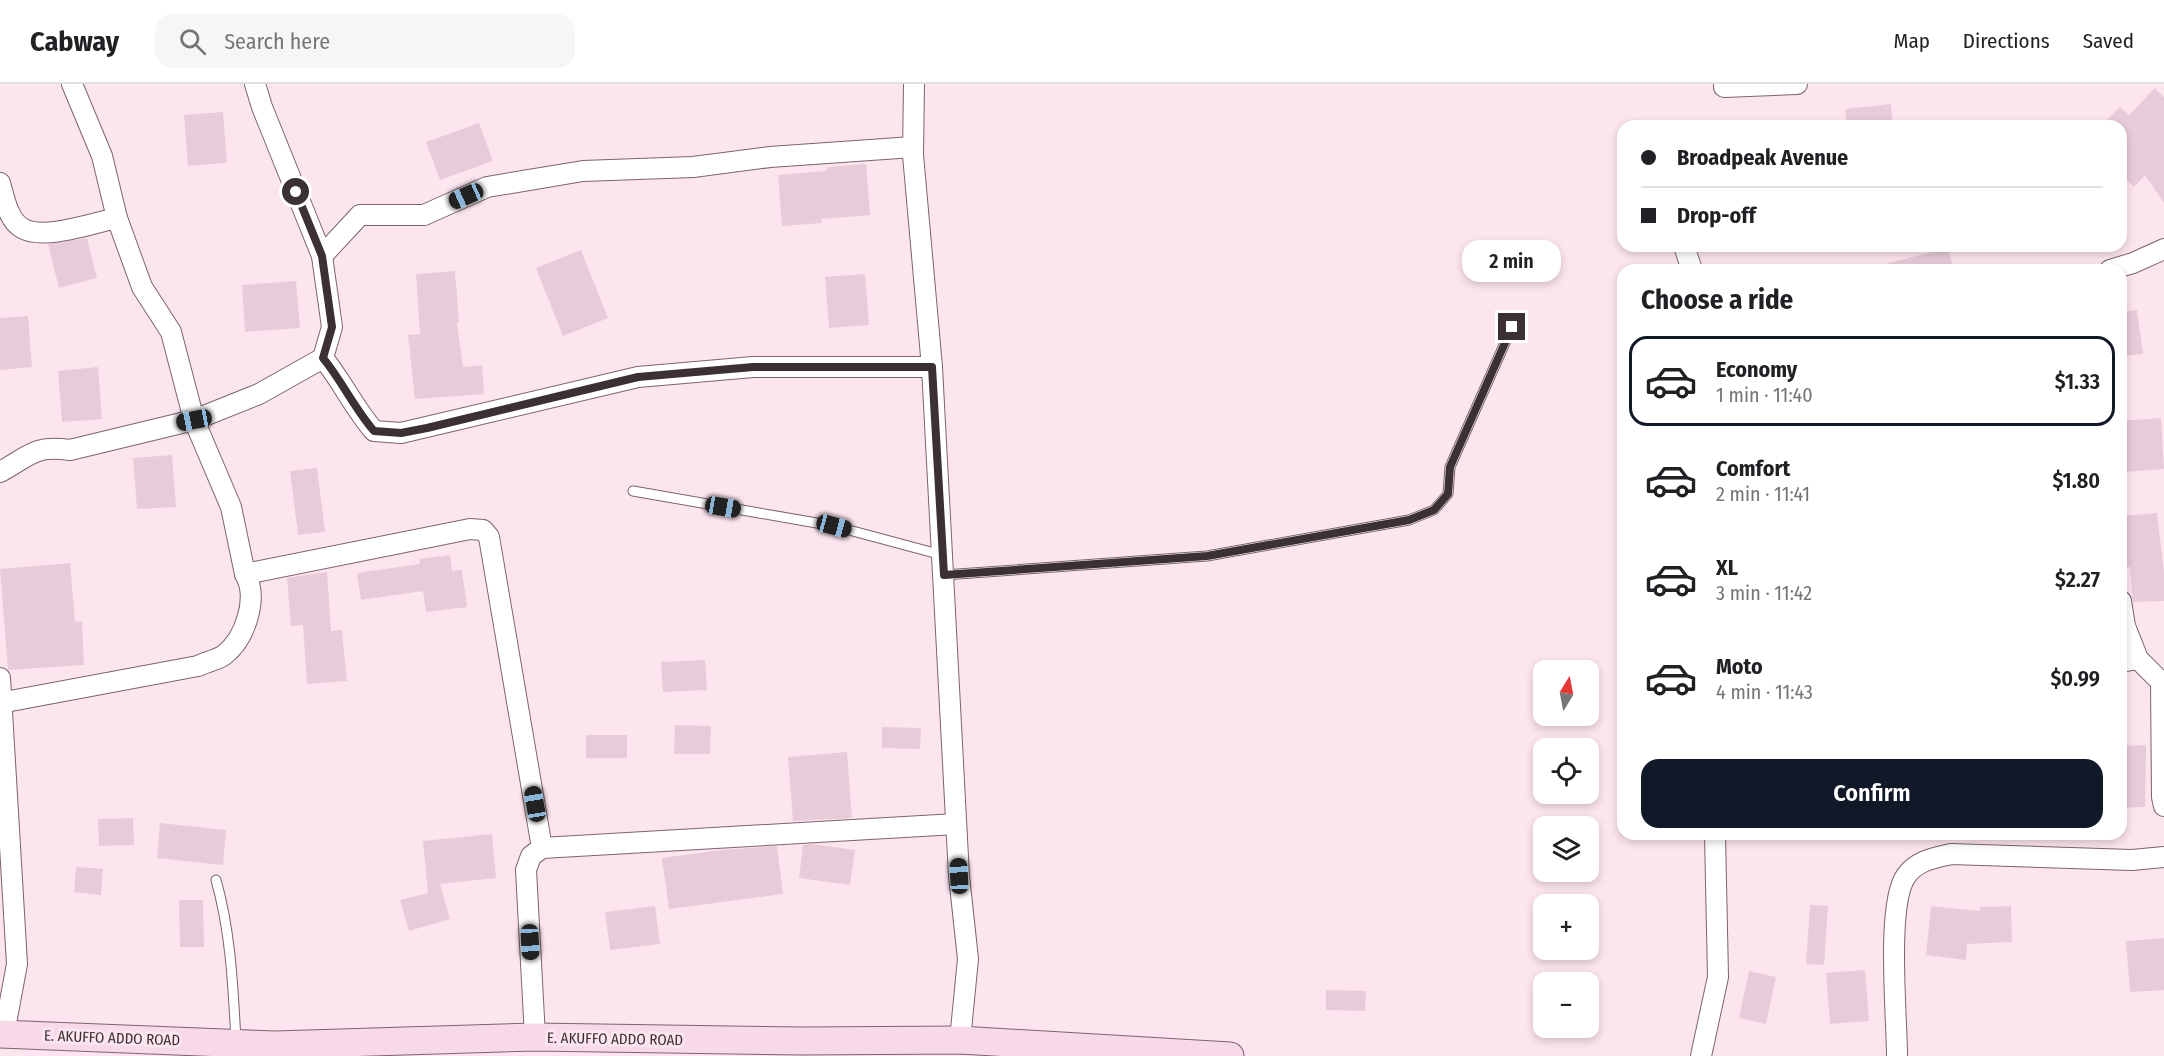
<!DOCTYPE html>
<meta charset="utf-8">
<style>
body{margin:0;font-family:"Fira Sans Condensed",sans-serif;background:#f6f6f6;color:#202124;height:100vh;display:flex;flex-direction:column;font-size:22px;white-space:nowrap}
*{box-sizing:border-box;margin:0}
p{font-size:20px;color:#757577}
.icon{flex:none;width:33px;height:33px;fill:none;stroke:currentColor;stroke-width:2;stroke-linecap:round;stroke-linejoin:round}
.map{position:relative;flex:1;overflow:hidden}
.side{position:absolute;left:1617px;top:180px;width:510px;height:576px;display:flex;flex-direction:column;background:#fff;border-radius:18px;box-shadow:0 3px 9px #0003}
.side>*{flex:none}
.top-card{position:absolute;left:1617px;top:36px;width:510px;height:132px;border-radius:18px;box-shadow:0 3px 9px #0003;display:grid;align-content:center;height:132px;padding:0 24px;background:#fff}
.needle{width:39px;rotate:10deg}
.controls{position:absolute;left:1533px;top:576px;display:grid;gap:12px}
.controls a{display:grid;place-items:center;width:66px;height:66px;border-radius:12px;background:#fff;box-shadow:0 3px 9px #0003;font-size:30px}
.end{position:absolute;width:27px;height:27px;margin:-14px;border:8px solid #3b3035;background:#fff;box-shadow:0 0 0 3px #fff}
.from{border-radius:50%}
.bubble{position:absolute;height:42px;border-radius:18px;background:#fff;box-shadow:0 3px 9px #0003;font-size:20px;font-weight:600;line-height:42px;text-align:center}
.car{position:absolute;width:18px;height:36px;margin:-18px -9px;border-radius:8px;box-shadow:0 0 4px 2px #0007;background:linear-gradient(#222 24%,#8ab4d8 0 40%,#222 0 76%,#8ab4d8 0 86%,#222 0)}
.top-card b{display:flex;align-items:center;gap:21px;height:57px;font-size:22px}
.top-card b+b{border-top:2px solid #e0e0e0}
.top-card i{width:15px;height:15px;background:#202124}
ul{padding:0;list-style:none}
li{display:flex;align-items:center;gap:18px;height:90px;margin:0 12px 9px;padding:0 12px;border:3px solid transparent;border-radius:18px}
li div{flex:1}
li b{display:block;font-size:22px}
li em{font-style:normal;font-weight:600}
li.on{border-color:#111827}
li>.icon{width:54px;height:54px;stroke-width:1.5}
h2{padding:0 24px;font-size:27px;line-height:72px}
.cta{display:flex;gap:12px;margin-top:auto;padding:12px 24px}
.cta a{flex:1;height:69px;border-radius:18px;background:#111827;color:#fff;font-size:24px;font-weight:600;line-height:69px;text-align:center}
header{display:flex;align-items:center;gap:36px;box-sizing:border-box;height:84px;padding:0 30px;background:#fff;border-bottom:2px solid #e0e0e0}
header strong{font-size:28px}
nav{display:flex;gap:33px;margin-inline-start:auto;font-size:21px}
.search{width:420px;height:54px;background:#f6f6f6;display:flex;align-items:center;gap:15px;box-sizing:border-box;padding:0 21px;border-radius:18px;color:#757577;font-size:22px}
.map>svg:first-child{display:block}
.building{fill:#e8cbd8}
.lines{fill:none;stroke-linecap:round;stroke-linejoin:round}
.lane-casing{stroke:#7c636f;stroke-width:11}
.street-casing{stroke:#7c636f;stroke-width:22}
.secondary-casing{stroke:#7c636f;stroke-width:29}
.lane{stroke:#fff;stroke-width:9}
.street{stroke:#fff;stroke-width:20}
.secondary{stroke:#f8d9e9;stroke-width:27}
.route{stroke:#3b3035;stroke-width:8}
.labels{text-anchor:middle;dominant-baseline:central;stroke-width:6;stroke-linejoin:round;paint-order:stroke}
.street-label{font-size:15px;fill:#3b3035;stroke:#fde5ef}
</style>
<header>
<strong>Cabway</strong>
<div class="search"><svg class="icon" aria-label="search" viewBox="0 0 24 24"><circle cx="10" cy="10" r="6"/><path d="M15 15l6 6"/></svg>Search here</div>
<nav><a>Map</a><a>Directions</a><a>Saved</a></nav>
</header>
<div class="map">
<svg width="2164" height="972" viewBox="0 0 2164 972">
<rect width="100%" height="100%" fill="#fde5ef"/>
<g class="building">
<path d="M2155,4L2164,13V119L2145,91L2134,103L2121,90V42H2101L2120,23L2129,31Z"/>
<path d="M1891,20L1893,42H1847L1845,25Z"/>
<path d="M223,28L227,79L188,82L184,31Z"/>
<path d="M479,39L493,77L440,96L426,58Z"/>
<path d="M866,80L870,131L821,135L822,139L782,142L778,91L827,87V83Z"/>
<path d="M87,154L97,194L59,204L48,160Z"/>
<path d="M1948,164L1954,186H1882L1881,181Z"/>
<path d="M581,166L608,234L563,252L536,184Z"/>
<path d="M455,187L459,238L457,239L463,283L482,281L484,310L415,315L408,251L420,250L416,190Z"/>
<path d="M865,190L869,241L829,244L825,193Z"/>
<path d="M296,197L300,244L245,248L242,201Z"/>
<path d="M2137,226L2143,270L2121,272V228Z"/>
<path d="M28,232L32,283L0,286V234Z"/>
<path d="M98,283L102,335L62,338L58,287Z"/>
<path d="M2161,334L2164,385L2125,388L2121,337Z"/>
<path d="M172,371L176,423L137,425L133,374Z"/>
<path d="M317,384L325,448L298,451L290,387Z"/>
<path d="M2157,429L2164,488V517L2133,518L2130,483H2122L2121,432Z"/>
<path d="M450,471L452,487L462,486L467,523L426,528L423,507L361,516L357,489L420,480L419,475Z"/>
<path d="M70,479L75,538L82,537L84,581L8,586L0,485Z"/>
<path d="M327,488L331,547L342,546L347,597L307,600L303,541L291,542L287,494Z"/>
<path d="M705,576L707,606L663,608L661,578Z"/>
<path d="M675,641L711,642L710,670H674Z"/>
<path d="M882,643L921,644L920,665L882,664Z"/>
<rect x="586" y="651" width="41" height="23"/>
<path d="M2146,661L2145,723L2121,724V662Z"/>
<path d="M847,668L852,734L793,737L788,673Z"/>
<path d="M133,734L134,761L99,762L98,735Z"/>
<path d="M160,739L226,746L223,781L157,774Z"/>
<path d="M492,750L496,794L440,800L450,835L409,847L400,816L428,809L423,757Z"/>
<path d="M812,760L855,766L850,801L799,794L803,761Z"/>
<path d="M777,762L783,810L669,825L662,774L722,766Z"/>
<path d="M76,783L103,785L101,811L74,808Z"/>
<path d="M179,816H203L204,863H180Z"/>
<path d="M1810,821L1828,822L1824,881L1806,880Z"/>
<path d="M655,822L660,860L610,866L605,828Z"/>
<path d="M1931,822L1980,827V823L2011,822L2012,858L1967,860L1966,876L1926,871Z"/>
<path d="M2164,854V906L2130,908L2126,857Z"/>
<path d="M1865,886L1869,937L1830,940L1826,889Z"/>
<path d="M1749,887L1776,893L1766,940L1739,934Z"/>
<path d="M1326,906L1366,907L1365,927L1326,926Z"/>
</g>
<g class="lines">
<g class="lane-casing">
<g id="lane">
<path d="M633,407L834,442L942,471"/>
<path d="M944,491L1207,472L1409,436L1434,426L1448,410L1450,383L1512,243"/>
<path d="M216,796C231,849 233,903 236,957"/>
</g>
</g>
<g class="street-casing">
<g id="street">
<path d="M72,0L102,72L117,134"/>
<path d="M914,0L913,71L932,283L959,792L968,875L960,956"/>
<path d="M1724,3L1797,0"/>
<path d="M0,99C4,113 8,136 22,144C43,157 93,139 117,134L142,203L171,248L194,336L231,423L245,490C259,514 245,555 224,571C217,576 206,578 198,582L0,619"/>
<path d="M1684,162L1692,186"/>
<path d="M322,172L360,131H424L487,103L583,87L693,83L770,73L913,63"/>
<path d="M2110,186L2133,179L2164,165"/>
<path d="M323,274C342,297 354,324 374,347L401,349L638,293L753,283H932"/>
<path d="M0,388C30,372 33,361 70,366L194,336L259,310L323,274L332,243L322,172L262,23L255,0"/>
<path d="M245,490L470,445L483,446L489,453L542,764"/>
<path d="M2121,517L2125,542L2138,575"/>
<path d="M2121,578L2138,575L2161,598L2162,713L2164,722"/>
<path d="M0,594L17,880L4,950"/>
<path d="M535,953L526,786L531,772L542,764L956,740"/>
<path d="M1701,972L1718,893L1715,750"/>
<path d="M1897,972C1897,933 1886,820 1906,792C1917,776 1935,774 1951,770L2132,776L2164,773"/>
</g>
</g>
<g class="secondary-casing">
<path id="secondary" d="M0,950L275,961L535,953L802,957L960,956L1230,972"/>
</g>
<use href="#lane" class="lane"/>
<use href="#street" class="street"/>
<use href="#secondary" class="secondary"/>
</g>
<g class="lines">
<path class="route" d="M296,108L322,172L332,243L323,274C342,297 354,324 374,347L401,349L427,344L638,293L753,283H932L944,491L1207,472L1409,436L1434,426L1448,410L1450,383L1512,243"/>
</g>
<g class="labels">
<g class="street-label">
<text transform="translate(112 954) rotate(2)">E. AKUFFO ADDO ROAD</text>
<text transform="translate(615 955) rotate(1)">E. AKUFFO ADDO ROAD</text>
</g>
</g>
</svg>
<div class="controls">
<a><svg class="needle" viewBox="-14 -14 28 28"><path d="M0-13l5 13h-10z" fill="#e53935"/><path d="M0 13l5-13h-10z" fill="#757577"/></svg></a>
<a><svg class="icon" aria-label="locate" viewBox="0 0 24 24"><circle cx="12" cy="12" r="6"/><path d="M12 2v4M12 18v4M2 12h4M18 12h4"/></svg></a>
<a><svg class="icon" aria-label="layers" viewBox="0 0 24 24"><path d="M12 4l9 5-9 5-9-5zM3 14l9 5 9-5"/></svg></a>
<a>+</a>
<a>−</a>
</div>
<i class="end from" style="left:296px;top:108px"></i>
<i class="end" style="left:1512px;top:243px"></i>
<div class="bubble" style="left:1462px;top:156px;width:99px">2 min</div>
<i class="car" style="left:466px;top:112px;rotate:246deg"></i>
<i class="car" style="left:194px;top:336px;rotate:259deg"></i>
<i class="car" style="left:723px;top:423px;rotate:100deg"></i>
<i class="car" style="left:834px;top:442px;rotate:105deg"></i>
<i class="car" style="left:535px;top:720px;rotate:350deg"></i>
<i class="car" style="left:959px;top:792px;rotate:357deg"></i>
<i class="car" style="left:530px;top:858px;rotate:177deg"></i>
<div class="top-card">
<b><i class="from"></i>Broadpeak Avenue</b>
<b><i></i>Drop-off</b>
</div>
<section class="side">
<h2>Choose a ride</h2>
<ul>
<li class="on"><svg class="icon" aria-label="car" viewBox="0 0 24 24"><path d="M5 17H2v-5l4-1 3-4h7l3 4 3 1v5h-3M9 17h6M6 11h13"/><circle cx="7" cy="17" r="2"/><circle cx="17" cy="17" r="2"/></svg><div><b>Economy</b><p>1 min · 11:40</p></div><em>$1.33</em></li>
<li><svg class="icon" aria-label="car" viewBox="0 0 24 24"><path d="M5 17H2v-5l4-1 3-4h7l3 4 3 1v5h-3M9 17h6M6 11h13"/><circle cx="7" cy="17" r="2"/><circle cx="17" cy="17" r="2"/></svg><div><b>Comfort</b><p>2 min · 11:41</p></div><em>$1.80</em></li>
<li><svg class="icon" aria-label="car" viewBox="0 0 24 24"><path d="M5 17H2v-5l4-1 3-4h7l3 4 3 1v5h-3M9 17h6M6 11h13"/><circle cx="7" cy="17" r="2"/><circle cx="17" cy="17" r="2"/></svg><div><b>XL</b><p>3 min · 11:42</p></div><em>$2.27</em></li>
<li><svg class="icon" aria-label="car" viewBox="0 0 24 24"><path d="M5 17H2v-5l4-1 3-4h7l3 4 3 1v5h-3M9 17h6M6 11h13"/><circle cx="7" cy="17" r="2"/><circle cx="17" cy="17" r="2"/></svg><div><b>Moto</b><p>4 min · 11:43</p></div><em>$0.99</em></li>
</ul>
<div class="cta"><a>Confirm</a></div>
</section>
</div>
